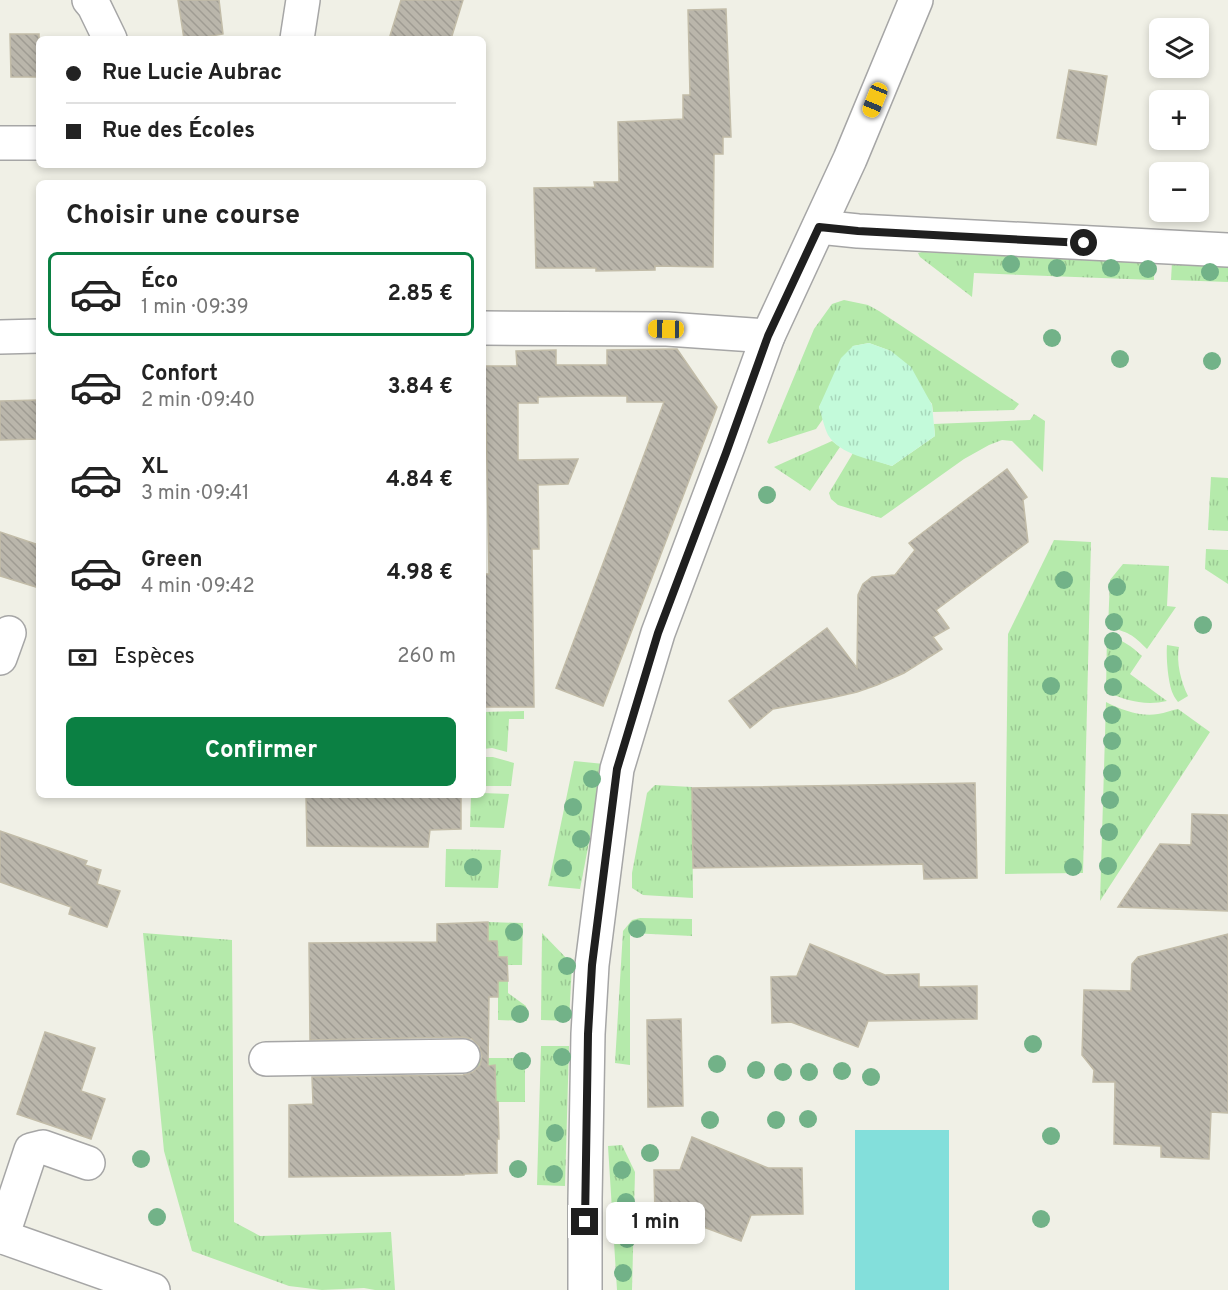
<!DOCTYPE html>
<html lang="fr">
<meta charset="utf-8">
<style>
body{margin:0;font-family:Overpass,sans-serif;background:#f6f6f6;color:#222;height:100vh;display:flex;flex-direction:column;font-size:22px;white-space:nowrap}
*{box-sizing:border-box;margin:0}
p{font-size:20px;color:#767676}
.icon{flex:none;width:33px;height:33px;fill:none;stroke:currentColor;stroke-width:2;stroke-linecap:round;stroke-linejoin:round}
.map{position:relative;flex:1;overflow:hidden}
.drawer{position:absolute;left:36px;top:180px;width:450px;height:618px;display:flex;flex-direction:column;background:#fff;border-radius:9px;box-shadow:0 3px 9px #0003}
.drawer>*{flex:none}
.guide{position:absolute;left:36px;top:36px;width:450px;height:132px;border-radius:9px;box-shadow:0 3px 9px #0003;display:grid;align-content:center;height:132px;padding:0 30px;background:#fff}
.fabs{position:absolute;left:1149px;top:18px;display:grid;gap:12px}
.fabs a{display:grid;place-items:center;width:60px;height:60px;border-radius:9px;background:#fff;box-shadow:0 3px 9px #0003;font-size:30px}
.end{position:absolute;width:27px;height:27px;margin:-14px;border:8px solid #1f1f1f;background:#fff;box-shadow:0 0 0 3px #fff}
.from{border-radius:50%}
.bubble{position:absolute;height:42px;border-radius:9px;background:#fff;box-shadow:0 3px 9px #0003;font-size:20px;font-weight:700;line-height:42px;text-align:center}
.car{position:absolute;width:18px;height:36px;margin:-18px -9px;border-radius:8px;box-shadow:0 0 4px 2px #0007;background:linear-gradient(#f5c518 24%,#345 0 40%,#f5c518 0 76%,#345 0 86%,#f5c518 0)}
.guide b{display:flex;align-items:center;gap:21px;height:57px;font-size:22px}
.guide b+b{border-top:2px solid #e0e0e0}
.guide i{width:15px;height:15px;background:#222}
ul{padding:0;list-style:none}
li{display:flex;align-items:center;gap:18px;height:84px;margin:0 12px 9px;padding:0 18px;border:3px solid transparent;border-radius:9px}
li div{flex:1}
li b{display:block;font-size:22px}
li em{font-style:normal;font-weight:700}
li.active{border-color:#0b8043}
li>.icon{width:54px;height:54px;stroke-width:1.5}
h2{padding:0 30px;font-size:27px;line-height:72px}
.pay{display:flex;align-items:center;gap:15px;height:66px;padding:0 30px;font-size:22px}
.pay p{margin-inline-start:auto}
.action{display:flex;gap:12px;margin-top:auto;padding:12px 30px}
.action a{flex:1;height:69px;border-radius:9px;background:#0b8043;color:#fff;font-size:24px;font-weight:700;line-height:69px;text-align:center}
.map>svg:first-child{display:block}
.grass{fill:url(#grass-tufts)}
.park{fill:url(#park-tufts)}
.pitch{fill:#83dfdb}
.building{fill:url(#building-back-hatch);stroke:#c2bca8;stroke-width:1.5}
.lines{fill:none;stroke-linecap:round;stroke-linejoin:round}
.minor-casing{stroke:#a6a6a6;stroke-width:36}
.minor{stroke:#fff;stroke-width:33}
.tree{fill:#72b288}
.route{stroke:#1f1f1f;stroke-width:8}
</style>
<div class="map">
<svg width="1228" height="1290" viewBox="0 0 1228 1290">
<defs>
<pattern id="grass-tufts" width="24" height="20" patternUnits="userSpaceOnUse" patternTransform="scale(1.5)"><rect width="24" height="20" fill="#b5eaab"/><path d="M3 7l-1-3M5 7V3M7 7l1-3M15 17l-1-3M17 17v-4M19 17l1-3" fill="none" stroke="#9bc893"/></pattern>
<pattern id="park-tufts" width="24" height="20" patternUnits="userSpaceOnUse" patternTransform="scale(1.5)"><rect width="24" height="20" fill="#c3fada"/><path d="M3 7l-1-3M5 7V3M7 7l1-3M15 17l-1-3M17 17v-4M19 17l1-3" fill="none" stroke="#a7d6bb"/></pattern>
<pattern id="building-back-hatch" width="6" height="6" patternUnits="userSpaceOnUse" patternTransform="scale(1.5)"><rect width="6" height="6" fill="#bab6ab"/><path d="M-1 5l2 2M0 0l6 6M5-1l2 2" fill="none" stroke="#9f9c93"/></pattern>
</defs>
<rect width="100%" height="100%" fill="#f0f0e6"/>
<g class="grass">
<path d="M922,252L1154,262V280L974,273L972,297L920,257L918,253Z"/>
<path d="M1172,262L1228,265V282L1171,280Z"/>
<path d="M844,300L868,305L879,311L1019,404L1014,410L933,412L932,404L891,351L869,343L853,346L819,407L823,419L816,429L769,444L767,442L814,329L832,304Z"/>
<path d="M1034,414L1045,421L1043,472L1012,441L1002,440L989,445L964,459L881,518L838,505L831,499L829,493L853,453L892,466L935,436L934,424L1030,420Z"/>
<path d="M832,441L840,447L810,491L774,467Z"/>
<path d="M1211,477L1228,478V531L1208,530Z"/>
<path d="M1054,540L1091,542L1083,873L1005,874L1008,634Z"/>
<path d="M1206,549L1228,550V584L1205,569Z"/>
<path d="M1123,564L1169,566L1167,606L1176,607L1147,649C1133,635 1128,631 1108,628L1110,580Z"/>
<path d="M1107,636C1122,639 1131,646 1142,656L1130,674L1167,701C1146,706 1125,701 1106,691Z"/>
<path d="M1167,645L1179,647C1176,662 1181,682 1188,696L1178,702C1176,699 1174,697 1173,694C1168,683 1166,657 1167,645Z"/>
<path d="M1106,702C1121,710 1141,717 1158,714C1165,713 1172,710 1178,709L1210,732L1100,901Z"/>
<path d="M524,711V719H509L507,752L492,748L483,749V712Z"/>
<path d="M483,757H493L514,763L511,786H483Z"/>
<path d="M574,761L604,764L580,889L548,886Z"/>
<path d="M655,785L692,787L693,898L643,895L632,888V873L647,793Z"/>
<path d="M483,793L509,794L504,828L470,827L471,795H483Z"/>
<path d="M446,849L501,850L498,888L445,887Z"/>
<path d="M640,918L692,919V936L630,933V1065L615,1063L623,931L632,920Z"/>
<path d="M488,922L523,923L522,965H508V957H498L497,941H488Z"/>
<path d="M143,933L232,940L234,1222L260,1236L391,1232L395,1290H375L364,1288L322,1290L289,1286L192,1251L164,1151Z"/>
<path d="M542,933L572,964L569,1021L541,1020Z"/>
<path d="M498,981H508V993L526,1006L527,1021L498,1020Z"/>
<path d="M541,1046H569L565,1186L537,1185Z"/>
<path d="M463,1058H521L525,1061V1102H496L495,1065L463,1069Z"/>
<path d="M622,1145L635,1172L632,1290H617L608,1146Z"/>
</g>
<path class="park" d="M869,343L891,351L911,367L932,405L935,436L892,466C871,459 840,455 828,435C824,427 822,416 819,407L841,358L853,346Z"/>
<rect class="pitch" x="855" y="1130" width="94" height="160"/>
<g class="building">
<path d="M178,0H219L223,34L195,39H184Z"/>
<path d="M401,0H463L451,39H389Z"/>
<path d="M726,9L731,137H723V154H714L713,267L655,266V270L596,271V268H536L534,188L595,187L594,182H619L618,122L683,119V95H690L688,10Z"/>
<path d="M10,34H39V77H11Z"/>
<path d="M1069,70L1107,76L1096,145L1057,138Z"/>
<path d="M677,349L717,407L603,706L556,688L664,402H627V396H583L538,397V403H518V460L578,459L568,484L538,485L539,549H532L534,707H484L483,574H489L486,413H483V366H517L516,351L556,350V365H607V350Z"/>
<path d="M39,400V439L0,440V401Z"/>
<path d="M1007,469L1027,497L1023,500L1028,542L936,610L949,628L933,637L942,649L904,673L877,685L857,692L831,698L773,709L750,728L729,701L827,628L857,668L858,595L863,584L872,577L895,575L915,550L909,543Z"/>
<path d="M0,532L39,545V588L0,576Z"/>
<path d="M975,783L977,878L924,879L923,864L693,868L692,788Z"/>
<path d="M306,795H461V829L430,830L428,847L307,846Z"/>
<path d="M1192,814L1228,815V911L1118,907L1160,844L1191,845Z"/>
<path d="M0,831L87,861L85,865L101,870L97,884L120,891L107,927L69,914L71,907L0,882Z"/>
<path d="M488,922V941H497L498,957H507L508,981H498V997H489L488,1066L495,1065L496,1102H498L499,1139H497V1173L464,1174V1175L289,1177V1105L313,1104L312,1077L463,1075L473,1072L480,1065L482,1056L479,1046L472,1039L463,1037L310,1040L309,943L437,942V924Z"/>
<path d="M1228,934V1113L1211,1112L1209,1159L1161,1157V1146L1114,1144L1115,1082H1093L1094,1070L1082,1055L1084,990L1131,991L1132,964L1138,957Z"/>
<path d="M810,944L885,975L919,974V987L977,986V1019L868,1021L858,1047L791,1022L772,1023L771,977L797,976Z"/>
<path d="M681,1019L683,1106L648,1107L647,1020Z"/>
<path d="M45,1032L95,1048L81,1091L105,1099L91,1139L17,1114Z"/>
<path d="M692,1137L768,1168H802L803,1214L751,1215L741,1241L674,1216H655L654,1170H680Z"/>
</g>
<g class="lines">
<g class="minor-casing">
<g id="minor">
<path d="M89,0L94,6L110,39"/>
<path d="M297,39L303,0"/>
<path d="M0,143H39"/>
<path d="M819,227L858,231L1228,250"/>
<path d="M483,328L667,329L768,336"/>
<path d="M0,337L39,336"/>
<path d="M0,658L9,633"/>
<path d="M266,1059L463,1056"/>
<path d="M0,1236L153,1290"/>
<path d="M2,1237L31,1150L43,1147L88,1163"/>
<path d="M585,1290V1199L588,1034L592,965L617,769L658,633L729,444L768,336L850,159L916,0"/>
</g>
</g>
<use href="#minor" class="minor"/>
</g>
<g class="tree">
<circle cx="1011" cy="264" r="9"/>
<circle cx="1057" cy="268" r="9"/>
<circle cx="1111" cy="268" r="9"/>
<circle cx="1148" cy="269" r="9"/>
<circle cx="1210" cy="272" r="9"/>
<circle cx="1052" cy="338" r="9"/>
<circle cx="1120" cy="359" r="9"/>
<circle cx="1212" cy="361" r="9"/>
<circle cx="767" cy="495" r="9"/>
<circle cx="1064" cy="580" r="9"/>
<circle cx="1117" cy="587" r="9"/>
<circle cx="1114" cy="622" r="9"/>
<circle cx="1203" cy="625" r="9"/>
<circle cx="1113" cy="641" r="9"/>
<circle cx="1113" cy="664" r="9"/>
<circle cx="1051" cy="686" r="9"/>
<circle cx="1113" cy="687" r="9"/>
<circle cx="1112" cy="715" r="9"/>
<circle cx="1112" cy="741" r="9"/>
<circle cx="1112" cy="773" r="9"/>
<circle cx="592" cy="779" r="9"/>
<circle cx="1110" cy="800" r="9"/>
<circle cx="573" cy="807" r="9"/>
<circle cx="1109" cy="832" r="9"/>
<circle cx="581" cy="839" r="9"/>
<circle cx="1108" cy="866" r="9"/>
<circle cx="473" cy="867" r="9"/>
<circle cx="1073" cy="867" r="9"/>
<circle cx="563" cy="868" r="9"/>
<circle cx="637" cy="929" r="9"/>
<circle cx="514" cy="932" r="9"/>
<circle cx="567" cy="966" r="9"/>
<circle cx="520" cy="1014" r="9"/>
<circle cx="563" cy="1014" r="9"/>
<circle cx="1033" cy="1044" r="9"/>
<circle cx="562" cy="1057" r="9"/>
<circle cx="522" cy="1061" r="9"/>
<circle cx="717" cy="1064" r="9"/>
<circle cx="756" cy="1070" r="9"/>
<circle cx="842" cy="1071" r="9"/>
<circle cx="783" cy="1072" r="9"/>
<circle cx="809" cy="1072" r="9"/>
<circle cx="871" cy="1077" r="9"/>
<circle cx="808" cy="1119" r="9"/>
<circle cx="710" cy="1120" r="9"/>
<circle cx="776" cy="1120" r="9"/>
<circle cx="555" cy="1133" r="9"/>
<circle cx="1051" cy="1136" r="9"/>
<circle cx="650" cy="1153" r="9"/>
<circle cx="141" cy="1159" r="9"/>
<circle cx="518" cy="1169" r="9"/>
<circle cx="622" cy="1170" r="9"/>
<circle cx="554" cy="1174" r="9"/>
<circle cx="626" cy="1202" r="9"/>
<circle cx="157" cy="1217" r="9"/>
<circle cx="1041" cy="1219" r="9"/>
<circle cx="627" cy="1239" r="9"/>
<circle cx="623" cy="1273" r="9"/>
</g>
<g class="lines">
<path class="route" d="M585,1222L588,1034L592,965L617,769L658,633L726,453L768,336L819,227L858,231L1084,243"/>
</g>
</svg>
<div class="fabs">
<a><svg class="icon" aria-label="layers" viewBox="0 0 24 24"><path d="M12 4l9 5-9 5-9-5zM3 14l9 5 9-5"/></svg></a>
<a>+</a>
<a>−</a>
</div>
<i class="end from" style="left:1084px;top:243px"></i>
<i class="end" style="left:585px;top:1222px"></i>
<div class="bubble" style="left:606px;top:1202px;width:99px">1 min</div>
<i class="car" style="left:875px;top:100px;rotate:202deg"></i>
<i class="car" style="left:666px;top:329px;rotate:271deg"></i>
<div class="guide">
<b><i class="from"></i>Rue Lucie Aubrac</b>
<b><i></i>Rue des Écoles</b>
</div>
<section class="drawer">
<h2>Choisir une course</h2>
<ul>
<li class="active"><svg class="icon" aria-label="car" viewBox="0 0 24 24"><path d="M5 17H2v-5l4-1 3-4h7l3 4 3 1v5h-3M9 17h6M6 11h13"/><circle cx="7" cy="17" r="2"/><circle cx="17" cy="17" r="2"/></svg><div><b>Éco</b><p>1 min · 09:39</p></div><em>2.85 €</em></li>
<li><svg class="icon" aria-label="car" viewBox="0 0 24 24"><path d="M5 17H2v-5l4-1 3-4h7l3 4 3 1v5h-3M9 17h6M6 11h13"/><circle cx="7" cy="17" r="2"/><circle cx="17" cy="17" r="2"/></svg><div><b>Confort</b><p>2 min · 09:40</p></div><em>3.84 €</em></li>
<li><svg class="icon" aria-label="car" viewBox="0 0 24 24"><path d="M5 17H2v-5l4-1 3-4h7l3 4 3 1v5h-3M9 17h6M6 11h13"/><circle cx="7" cy="17" r="2"/><circle cx="17" cy="17" r="2"/></svg><div><b>XL</b><p>3 min · 09:41</p></div><em>4.84 €</em></li>
<li><svg class="icon" aria-label="car" viewBox="0 0 24 24"><path d="M5 17H2v-5l4-1 3-4h7l3 4 3 1v5h-3M9 17h6M6 11h13"/><circle cx="7" cy="17" r="2"/><circle cx="17" cy="17" r="2"/></svg><div><b>Green</b><p>4 min · 09:42</p></div><em>4.98 €</em></li>
</ul>
<div class="pay"><svg class="icon" aria-label="cash" viewBox="0 0 24 24"><path d="M3 7h18v10H3z"/><circle cx="12" cy="12" r="2"/></svg>Espèces<p>260 m</p></div>
<div class="action"><a>Confirmer</a></div>
</section>
</div>
